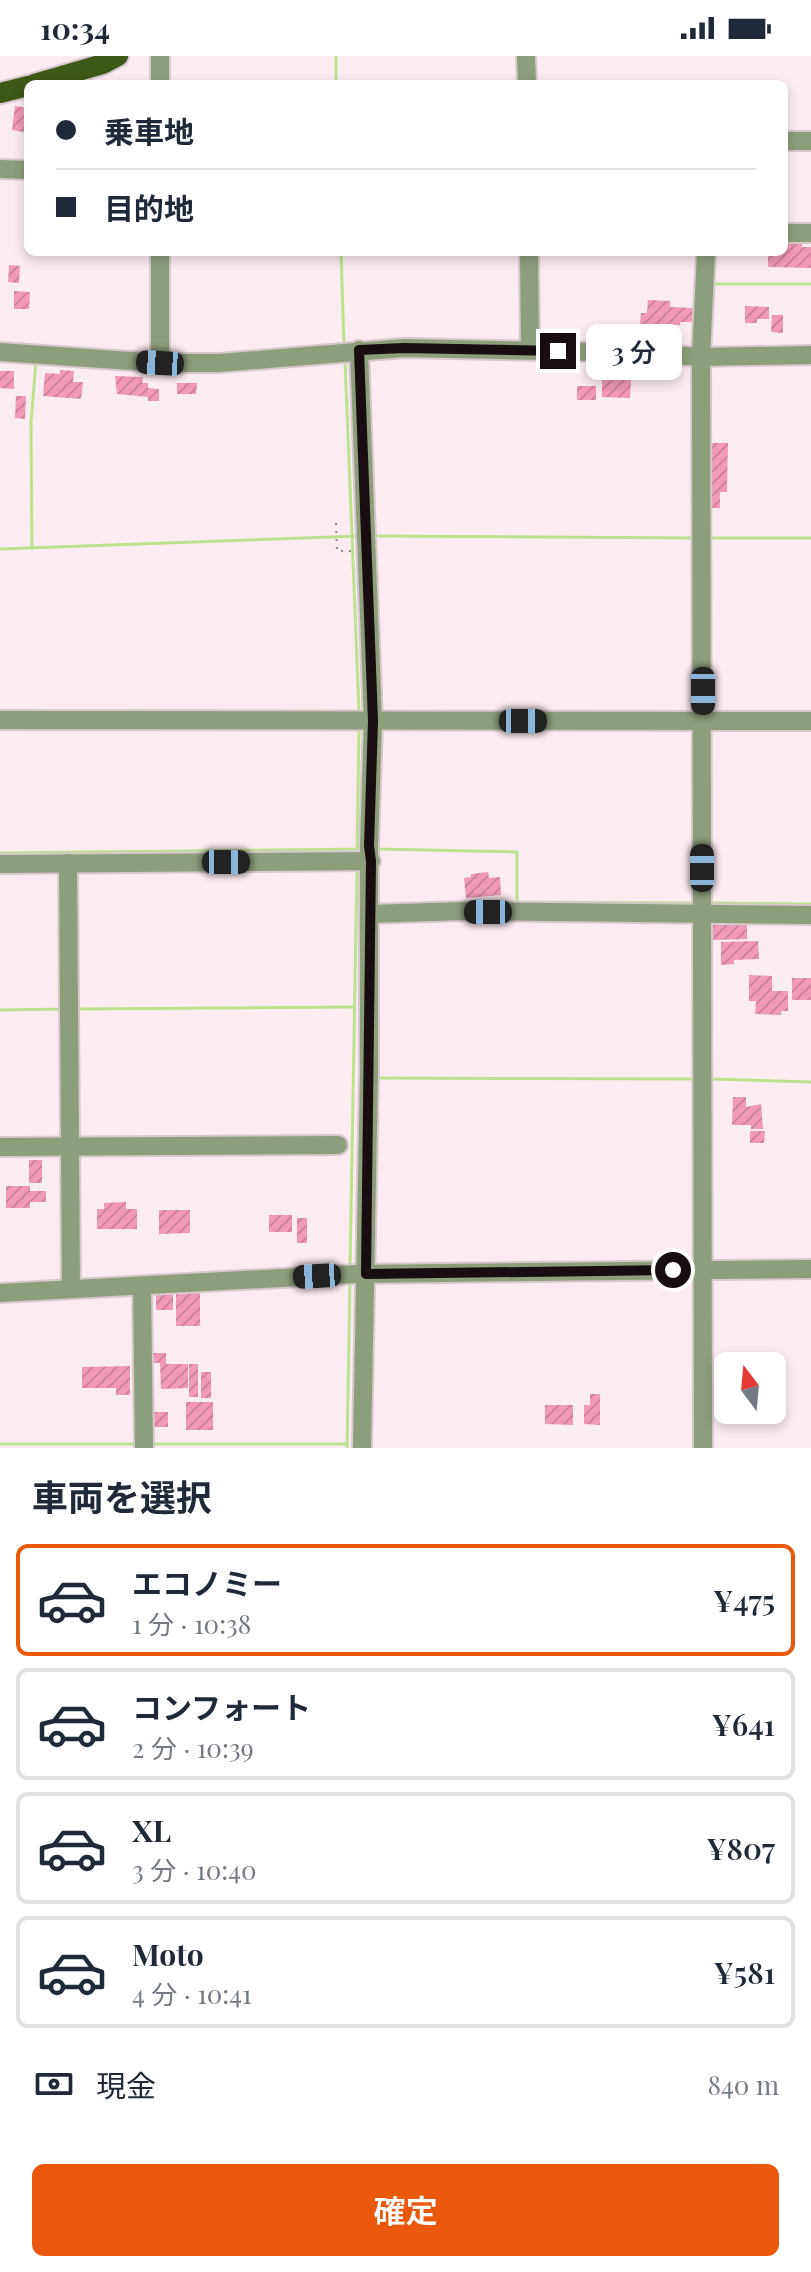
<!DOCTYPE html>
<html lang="ja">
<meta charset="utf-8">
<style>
body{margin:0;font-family:"Playfair Display","Noto Sans JP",serif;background:#f2f2f3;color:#1f2937;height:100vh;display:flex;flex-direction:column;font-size:30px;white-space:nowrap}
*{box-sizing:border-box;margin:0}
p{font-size:26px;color:#747a83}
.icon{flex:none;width:44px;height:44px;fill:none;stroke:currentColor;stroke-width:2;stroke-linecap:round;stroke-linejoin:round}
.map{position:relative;height:1392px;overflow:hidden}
.side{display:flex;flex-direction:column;background:#fff;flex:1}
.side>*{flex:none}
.guide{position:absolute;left:24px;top:24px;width:764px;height:176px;border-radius:12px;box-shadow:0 4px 12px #0003;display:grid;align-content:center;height:176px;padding:0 32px;background:#fff}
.needle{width:52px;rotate:344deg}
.tools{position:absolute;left:714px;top:1296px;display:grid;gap:16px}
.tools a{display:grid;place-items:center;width:72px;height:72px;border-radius:12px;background:#fff;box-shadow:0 4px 12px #0003;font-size:40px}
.end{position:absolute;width:36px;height:36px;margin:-18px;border:10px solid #180d11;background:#fff;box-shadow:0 0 0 4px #fff}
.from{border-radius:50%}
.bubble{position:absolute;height:56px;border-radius:12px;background:#fff;box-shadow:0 4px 12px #0003;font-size:26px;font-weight:600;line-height:56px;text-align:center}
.car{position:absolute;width:24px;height:48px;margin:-24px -12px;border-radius:10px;box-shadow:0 0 6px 2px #0007;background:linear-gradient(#222 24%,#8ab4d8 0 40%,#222 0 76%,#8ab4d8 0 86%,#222 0)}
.guide b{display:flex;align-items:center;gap:28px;height:76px;font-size:30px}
.guide b+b{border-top:2px solid #e0e1e3}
.guide i{width:20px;height:20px;background:#1f2937}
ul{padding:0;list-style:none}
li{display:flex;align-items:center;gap:24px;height:112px;margin:0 16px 12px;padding:0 16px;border:4px solid #e0e1e3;border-radius:12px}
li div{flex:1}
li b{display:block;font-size:30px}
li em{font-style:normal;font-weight:600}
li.on{border-color:#ea580c}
li>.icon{width:72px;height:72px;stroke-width:1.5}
h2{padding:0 32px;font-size:36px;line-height:96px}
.pay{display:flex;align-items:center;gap:20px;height:88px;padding:0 32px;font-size:30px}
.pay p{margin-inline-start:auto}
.button{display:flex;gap:16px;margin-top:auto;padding:16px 32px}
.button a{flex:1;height:92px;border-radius:12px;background:#ea580c;color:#fff;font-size:32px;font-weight:600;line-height:92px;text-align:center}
.status{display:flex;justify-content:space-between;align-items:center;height:56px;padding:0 40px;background:#fff;direction:ltr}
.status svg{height:22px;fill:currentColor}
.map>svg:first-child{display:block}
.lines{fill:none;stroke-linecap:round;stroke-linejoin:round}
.stream{stroke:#bce290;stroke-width:3}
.building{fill:url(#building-hatch)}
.minor-casing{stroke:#d7c8cd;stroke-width:22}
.major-casing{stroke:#d7c8cd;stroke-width:24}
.path{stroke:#94868b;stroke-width:2;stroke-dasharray:2 6;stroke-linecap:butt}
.minor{stroke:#8d9e7c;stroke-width:18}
.major{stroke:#3e5817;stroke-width:20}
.route{stroke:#180d11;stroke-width:10}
</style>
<div class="status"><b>10:34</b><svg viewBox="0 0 49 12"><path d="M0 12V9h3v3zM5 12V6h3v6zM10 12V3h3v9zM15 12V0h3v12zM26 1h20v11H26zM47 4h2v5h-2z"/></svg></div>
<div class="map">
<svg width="811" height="1392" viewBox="0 0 811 1392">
<defs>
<pattern id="building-hatch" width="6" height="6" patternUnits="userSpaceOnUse" patternTransform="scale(2)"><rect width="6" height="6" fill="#f399b8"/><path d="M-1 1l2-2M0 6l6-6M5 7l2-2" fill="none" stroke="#d0839d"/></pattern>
</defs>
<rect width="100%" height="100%" fill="#fbecf1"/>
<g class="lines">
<g class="stream">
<path d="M336,0V28"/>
<path d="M341,196L344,289"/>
<path d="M710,228H811"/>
<path d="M345,304L359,656"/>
<path d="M372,480L696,482"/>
<path d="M708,482H811"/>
<path d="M32,492L31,366L36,306"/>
<path d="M0,493L360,480"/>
<path d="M376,793L517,796V846L694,847"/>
<path d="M0,797L364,793"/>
<path d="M357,800L359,672"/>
<path d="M709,847L811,848"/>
<path d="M76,953L354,951"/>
<path d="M0,954L64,953"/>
<path d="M374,1022L694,1023"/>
<path d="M710,1023L811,1026"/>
<path d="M350,1212L357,812"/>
<path d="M0,1388H136"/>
<path d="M152,1388H347"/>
<path d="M347,1392L350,1224"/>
</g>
</g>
<g class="building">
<path d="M15,50L28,52V77L12,74Z"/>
<path d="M784,182H802V191H811V212L768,211V196H784Z"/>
<path d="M9,209L20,210L19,227L8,226Z"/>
<path d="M14,235L30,236L29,253H14Z"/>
<path d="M648,244L670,245V251L695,252V266H680V269H640L641,257H647Z"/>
<path d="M745,250L769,251V263H757V267H745Z"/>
<path d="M772,259H783V277L771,276Z"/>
<path d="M604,308H620L619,318H604Z"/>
<path d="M60,314L74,315L73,326H83L81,343L43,340L45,317L60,318Z"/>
<path d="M0,315H14V333L0,332Z"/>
<path d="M115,320L143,321L142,327H148V332L159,333V345H148V341L117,338Z"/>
<path d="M602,321L631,322L630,342L602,341Z"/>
<path d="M177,327H197L196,338H177Z"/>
<rect x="577" y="330" width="19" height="14"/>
<path d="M16,340H26L25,363L15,362Z"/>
<path d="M709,387H728L727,436H720V452H708Z"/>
<path d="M488,816L489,822L500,821L501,839L466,842L464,822L471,821V818Z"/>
<path d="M747,866V883L713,884V868Z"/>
<path d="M758,885L759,903L734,904V908L721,909V886Z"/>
<path d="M749,919L772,920V935H788V955H781V959L755,958L756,945H749Z"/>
<rect x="792" y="922" width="19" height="22"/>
<path d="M733,1041H746V1051L761,1048L763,1073H751V1069H732Z"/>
<path d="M750,1075H765L764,1087H750Z"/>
<rect x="29" y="1104" width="13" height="23"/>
<path d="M6,1130H30V1135H46V1146H30V1152H6Z"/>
<path d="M126,1146V1153H137V1173H97V1153H104V1147Z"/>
<path d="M159,1154H190V1177L159,1178Z"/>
<rect x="269" y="1159" width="23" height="17"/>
<rect x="297" y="1162" width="10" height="25"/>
<rect x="156" y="1235" width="17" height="19"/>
<rect x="176" y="1236" width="24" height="34"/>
<path d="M151,1297H166V1308H188V1332L161,1333L160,1307H151Z"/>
<rect x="189" y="1308" width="9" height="33"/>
<path d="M130,1310V1339H116V1332H82V1311Z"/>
<rect x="201" y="1316" width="10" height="26"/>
<path d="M590,1338H600V1369L584,1368V1349H590Z"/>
<rect x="186" y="1346" width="27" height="28"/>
<path d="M545,1349H573V1369L545,1368Z"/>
<rect x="151" y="1356" width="17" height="15"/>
</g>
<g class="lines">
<g class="minor-casing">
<g id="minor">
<path d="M526,0L527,28"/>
<path d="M160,28V0"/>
<path d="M784,85H811"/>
<path d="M0,113L28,114"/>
<path d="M784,177H811"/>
<path d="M529,196L530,294"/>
<path d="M359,294L373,665L369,790V1018L362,1392"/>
<path d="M0,296L160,307H219L404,292L643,297L701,301L811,299"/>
<path d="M160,307V196"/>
<path d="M0,664L811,665"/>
<path d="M68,807L71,1233"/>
<path d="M0,808L371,805"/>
<path d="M369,858L464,855L811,859"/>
<path d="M0,1091L338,1089"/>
<path d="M142,1230L144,1392"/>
<path d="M0,1237L356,1218L811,1213"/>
<path d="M703,1392L701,301L706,196"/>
</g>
</g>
<g class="major-casing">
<g id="major">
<path d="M34,28L103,8L118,0"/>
<path d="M0,37L28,30"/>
</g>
</g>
<path class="path" d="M336,467L337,495H353"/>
<use href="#minor" class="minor"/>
<use href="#major" class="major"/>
</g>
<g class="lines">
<path class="route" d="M558,295L404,292L359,294L373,665L369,790L371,805L366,1218L673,1214"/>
</g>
</svg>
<div class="tools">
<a><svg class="needle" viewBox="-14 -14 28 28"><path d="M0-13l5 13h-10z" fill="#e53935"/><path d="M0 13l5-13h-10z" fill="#747a83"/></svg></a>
</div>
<i class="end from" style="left:673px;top:1214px"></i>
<i class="end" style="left:558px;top:295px"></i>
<div class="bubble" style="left:586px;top:268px;width:96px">3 分</div>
<i class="car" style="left:160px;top:307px;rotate:273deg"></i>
<i class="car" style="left:703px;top:635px;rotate:180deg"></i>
<i class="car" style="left:523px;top:665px;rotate:90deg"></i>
<i class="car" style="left:226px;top:806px;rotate:90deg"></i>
<i class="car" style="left:702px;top:812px;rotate:0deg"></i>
<i class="car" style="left:488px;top:856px;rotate:270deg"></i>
<i class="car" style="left:317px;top:1220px;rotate:267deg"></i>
<div class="guide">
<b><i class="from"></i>乗車地</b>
<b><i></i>目的地</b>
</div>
</div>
<section class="side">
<h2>車両を選択</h2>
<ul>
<li class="on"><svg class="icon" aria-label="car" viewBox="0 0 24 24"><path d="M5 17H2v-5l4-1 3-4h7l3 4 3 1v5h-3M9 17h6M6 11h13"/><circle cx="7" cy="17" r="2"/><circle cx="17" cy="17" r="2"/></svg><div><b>エコノミー</b><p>1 分 · 10:38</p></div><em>¥475</em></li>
<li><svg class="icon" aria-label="car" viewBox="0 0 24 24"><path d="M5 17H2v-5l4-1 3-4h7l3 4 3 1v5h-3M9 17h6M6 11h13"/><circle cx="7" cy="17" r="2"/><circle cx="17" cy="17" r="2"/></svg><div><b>コンフォート</b><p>2 分 · 10:39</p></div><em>¥641</em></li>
<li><svg class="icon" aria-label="car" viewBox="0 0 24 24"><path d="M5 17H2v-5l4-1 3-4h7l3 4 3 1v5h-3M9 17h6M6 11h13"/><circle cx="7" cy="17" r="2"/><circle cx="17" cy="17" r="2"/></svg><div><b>XL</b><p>3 分 · 10:40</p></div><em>¥807</em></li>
<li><svg class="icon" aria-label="car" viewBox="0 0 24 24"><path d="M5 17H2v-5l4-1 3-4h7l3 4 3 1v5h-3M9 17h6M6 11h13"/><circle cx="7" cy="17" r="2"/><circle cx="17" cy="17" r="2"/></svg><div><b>Moto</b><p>4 分 · 10:41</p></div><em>¥581</em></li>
</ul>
<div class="pay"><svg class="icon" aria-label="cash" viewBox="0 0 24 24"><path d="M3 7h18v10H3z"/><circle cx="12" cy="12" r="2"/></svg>現金<p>840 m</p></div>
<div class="button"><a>確定</a></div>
</section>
